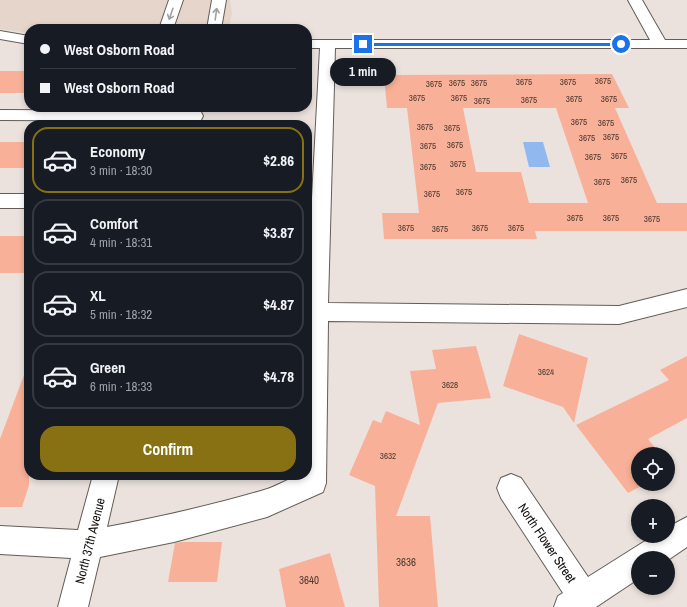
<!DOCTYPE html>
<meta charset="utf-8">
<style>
body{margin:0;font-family:"Archivo Narrow",sans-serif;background:#20242c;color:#f1f3f6;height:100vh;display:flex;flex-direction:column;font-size:15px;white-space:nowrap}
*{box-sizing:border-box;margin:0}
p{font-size:13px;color:#9ea1a6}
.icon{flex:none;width:22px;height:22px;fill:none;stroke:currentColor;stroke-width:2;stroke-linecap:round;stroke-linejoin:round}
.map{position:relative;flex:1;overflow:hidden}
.drawer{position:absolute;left:24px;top:120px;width:288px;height:360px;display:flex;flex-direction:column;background:#171b24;border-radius:16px;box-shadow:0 2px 6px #0003}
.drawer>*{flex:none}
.guide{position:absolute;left:24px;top:24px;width:288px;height:88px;border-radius:16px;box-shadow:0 2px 6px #0003;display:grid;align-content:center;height:88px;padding:0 16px;background:#171b24}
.tools{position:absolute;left:631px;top:447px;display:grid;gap:8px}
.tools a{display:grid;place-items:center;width:44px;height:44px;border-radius:50%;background:#171b24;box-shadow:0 2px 6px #0003;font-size:20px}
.end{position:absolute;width:18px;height:18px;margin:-9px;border:5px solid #1a73e8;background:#fff;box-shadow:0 0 0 2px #fff}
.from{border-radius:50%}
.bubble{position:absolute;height:28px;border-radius:14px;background:#171b24;box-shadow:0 2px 6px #0003;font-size:13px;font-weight:800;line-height:28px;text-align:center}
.guide b{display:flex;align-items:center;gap:14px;height:38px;font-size:15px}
.guide b+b{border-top:1px solid #363941}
.guide i{width:10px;height:10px;background:#f1f3f6}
ul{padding:7px 0 0;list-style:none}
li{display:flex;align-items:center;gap:12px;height:66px;margin:0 8px 6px;padding:0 8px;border:2px solid #363941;border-radius:16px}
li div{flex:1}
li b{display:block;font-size:15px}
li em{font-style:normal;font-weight:800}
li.current{border-color:#877112}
li>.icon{width:36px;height:36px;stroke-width:1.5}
.primary-button{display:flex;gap:8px;margin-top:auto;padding:8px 16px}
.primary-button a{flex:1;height:46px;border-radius:16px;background:#877112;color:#fff;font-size:16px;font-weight:800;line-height:46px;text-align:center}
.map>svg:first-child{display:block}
.built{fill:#e5d5cb}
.water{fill:#91b9f0}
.building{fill:#f8b198;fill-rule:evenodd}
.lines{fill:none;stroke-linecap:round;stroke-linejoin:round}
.minor-casing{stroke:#635c57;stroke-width:2}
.minor{fill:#fff;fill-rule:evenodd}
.oneway{stroke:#a19f9f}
.route{fill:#1a73e8}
.labels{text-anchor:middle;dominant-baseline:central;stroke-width:3;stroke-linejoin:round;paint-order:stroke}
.number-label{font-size:9px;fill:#4c3830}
.near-number-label{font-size:11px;fill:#4c3830}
.near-street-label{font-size:13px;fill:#13100e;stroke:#fff}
</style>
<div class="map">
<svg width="687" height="607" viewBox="0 0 687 607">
<rect width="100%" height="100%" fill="#ebe2dd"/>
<path class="built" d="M0,0H230L232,13L229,29H29V33L0,29Z"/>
<path class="water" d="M523,142H543L550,167H529Z"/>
<g class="building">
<rect x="0" y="71" width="29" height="22"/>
<path d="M612,74L629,108H615L657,203H687V231H535L537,239H384L382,213H419L407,108H387L384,75ZM463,108H556L588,203H529L521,172H476Z"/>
<rect x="0" y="142" width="29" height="26"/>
<rect x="0" y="236" width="29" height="37"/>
<path d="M519,334L588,358L574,423L563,407L503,386Z"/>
<path d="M476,346L491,398L438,403L396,516H430L438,607H379L375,486L349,475L373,420L381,423L386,411L420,425L410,371L436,369L432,350Z"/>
<path d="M687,356V418L648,439L660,454H638V484H645L628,493L576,425L669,380L660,370Z"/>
<path d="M27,367L29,368V485L22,507H0V439Z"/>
<path d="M181,542H222L217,582H168L175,543Z"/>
<path d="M330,553L345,607H286L279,569Z"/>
</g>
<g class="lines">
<g class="minor-casing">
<g id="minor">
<path d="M169,0H183L173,29H159Z"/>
<path d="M212,0H226L221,29H207Z"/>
<path d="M628,0H642L665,40H687V48H335L328,303L619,306L687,289V307L619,324L328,321L326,483L323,492L267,517L174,542L100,557L88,607H58L71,558L0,554V526L78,530L93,475H119L107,527C160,517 213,505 264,490C279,486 292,475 307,475V292L320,48H307V40H650Z"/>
<path d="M0,31L29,36V44L0,39Z"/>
<path d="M0,110L195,111L201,112L203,116L201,120L195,121L0,120Z"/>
<rect x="0" y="194" width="29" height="14"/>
<path d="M511,474L521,478L588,577L653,536H668V527L687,517V547L668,560V558H638V579L596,607H554L558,596L563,593L501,498L497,488L501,478Z"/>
</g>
</g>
<use href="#minor" class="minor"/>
</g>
<defs><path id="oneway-shaft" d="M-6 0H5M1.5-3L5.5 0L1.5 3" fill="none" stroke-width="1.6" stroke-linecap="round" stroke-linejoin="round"/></defs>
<g class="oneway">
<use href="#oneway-shaft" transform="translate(171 14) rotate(109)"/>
<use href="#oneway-shaft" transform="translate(216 14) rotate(-82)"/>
</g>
<path class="route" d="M362,43H621L623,44L621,46H363Z"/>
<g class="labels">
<g class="number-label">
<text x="603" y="81">3675</text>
<text x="524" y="82">3675</text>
<text x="568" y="82">3675</text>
<text x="457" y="83">3675</text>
<text x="479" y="83">3675</text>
<text x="434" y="84">3675</text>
<text x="417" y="98">3675</text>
<text x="459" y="98">3675</text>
<text x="574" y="99">3675</text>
<text x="609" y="99">3675</text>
<text x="529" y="100">3675</text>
<text x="482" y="101">3675</text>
<text x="579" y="122">3675</text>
<text x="606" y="123">3675</text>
<text x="425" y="127">3675</text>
<text x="452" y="128">3675</text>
<text x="611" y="137">3675</text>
<text x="587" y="138">3675</text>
<text x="455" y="145">3675</text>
<text x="428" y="146">3675</text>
<text x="619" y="156">3675</text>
<text x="593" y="157">3675</text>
<text x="458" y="164">3675</text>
<text x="428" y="167">3675</text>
<text x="629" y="180">3675</text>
<text x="602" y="182">3675</text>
<text x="464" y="192">3675</text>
<text x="432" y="194">3675</text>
<text x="575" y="218">3675</text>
<text x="611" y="218">3675</text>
<text x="652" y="219">3675</text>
<text x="406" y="228">3675</text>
<text x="480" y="228">3675</text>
<text x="516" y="228">3675</text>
<text x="440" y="229">3675</text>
<text x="546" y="372">3624</text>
<text x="450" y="385">3628</text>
<text x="388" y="456">3632</text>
</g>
<g class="near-number-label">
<text x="406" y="562">3636</text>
<text x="309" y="580">3640</text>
</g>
<g class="near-street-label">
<text transform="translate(90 541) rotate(-76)">North 37th Avenue</text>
<text transform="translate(547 543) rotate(56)">North Flower Street</text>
</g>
</g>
</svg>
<div class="tools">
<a><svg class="icon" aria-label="locate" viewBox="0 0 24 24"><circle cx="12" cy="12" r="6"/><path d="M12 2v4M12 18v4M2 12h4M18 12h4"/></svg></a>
<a>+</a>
<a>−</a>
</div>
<i class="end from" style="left:621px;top:44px"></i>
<i class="end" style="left:363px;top:44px"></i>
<div class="bubble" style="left:330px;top:58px;width:66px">1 min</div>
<div class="guide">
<b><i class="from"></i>West Osborn Road</b>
<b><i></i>West Osborn Road</b>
</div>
<section class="drawer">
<ul>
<li class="current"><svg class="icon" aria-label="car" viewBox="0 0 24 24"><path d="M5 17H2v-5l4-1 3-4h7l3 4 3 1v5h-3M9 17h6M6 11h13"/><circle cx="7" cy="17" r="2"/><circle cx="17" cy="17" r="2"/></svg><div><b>Economy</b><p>3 min · 18:30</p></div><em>$2.86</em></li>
<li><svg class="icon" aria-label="car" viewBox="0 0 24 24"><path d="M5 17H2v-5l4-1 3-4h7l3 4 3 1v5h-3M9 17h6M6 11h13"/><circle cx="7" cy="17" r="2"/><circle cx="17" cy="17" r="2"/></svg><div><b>Comfort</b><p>4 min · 18:31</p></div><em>$3.87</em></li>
<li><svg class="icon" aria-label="car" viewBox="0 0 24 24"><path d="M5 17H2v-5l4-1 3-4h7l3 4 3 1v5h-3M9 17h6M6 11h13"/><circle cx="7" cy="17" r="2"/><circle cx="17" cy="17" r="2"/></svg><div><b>XL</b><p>5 min · 18:32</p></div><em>$4.87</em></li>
<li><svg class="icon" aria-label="car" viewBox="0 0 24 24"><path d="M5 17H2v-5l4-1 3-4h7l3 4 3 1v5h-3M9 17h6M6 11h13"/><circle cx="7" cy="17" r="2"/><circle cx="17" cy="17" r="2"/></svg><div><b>Green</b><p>6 min · 18:33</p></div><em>$4.78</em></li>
</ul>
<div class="primary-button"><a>Confirm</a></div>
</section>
</div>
